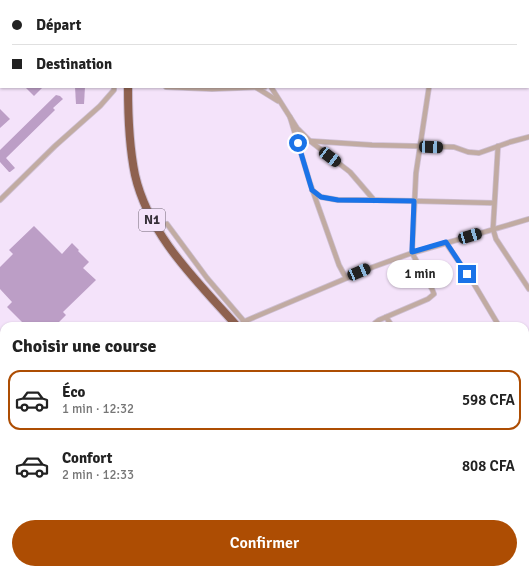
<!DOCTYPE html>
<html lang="fr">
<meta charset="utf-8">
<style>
body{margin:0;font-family:Signika,sans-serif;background:#f2f2f2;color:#222;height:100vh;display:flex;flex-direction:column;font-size:15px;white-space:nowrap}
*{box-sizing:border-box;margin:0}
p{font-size:13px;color:#767676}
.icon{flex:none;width:22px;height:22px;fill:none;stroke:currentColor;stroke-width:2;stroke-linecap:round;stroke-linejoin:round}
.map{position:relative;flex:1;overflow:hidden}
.details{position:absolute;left:0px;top:322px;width:529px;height:252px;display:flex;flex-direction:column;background:#fff;border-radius:12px 12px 0 0;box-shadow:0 1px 3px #0004}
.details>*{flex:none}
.guide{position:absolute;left:0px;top:0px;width:529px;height:88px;box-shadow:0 1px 3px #0004;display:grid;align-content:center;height:88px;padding:0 12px;background:#fff}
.end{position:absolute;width:18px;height:18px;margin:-9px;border:5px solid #1a73e8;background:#fff;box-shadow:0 0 0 2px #fff}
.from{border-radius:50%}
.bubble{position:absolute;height:28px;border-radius:14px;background:#fff;box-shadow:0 1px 3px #0004;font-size:13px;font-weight:600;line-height:28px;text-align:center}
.car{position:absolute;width:12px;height:24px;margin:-12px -6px;border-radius:5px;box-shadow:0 0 3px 1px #0007;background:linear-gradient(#222 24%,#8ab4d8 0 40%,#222 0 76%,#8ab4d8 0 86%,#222 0)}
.guide b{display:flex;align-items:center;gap:14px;height:38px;font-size:15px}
.guide b+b{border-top:1px solid #e0e0e0}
.guide i{width:10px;height:10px;background:#222}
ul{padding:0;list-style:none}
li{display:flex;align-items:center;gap:12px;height:60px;margin:0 8px 6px;padding:0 4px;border:2px solid transparent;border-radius:12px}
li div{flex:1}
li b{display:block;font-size:15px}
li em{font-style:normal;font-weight:600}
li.on{border-color:#ad4d03}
li>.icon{width:36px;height:36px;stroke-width:1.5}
h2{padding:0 12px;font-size:18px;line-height:48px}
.action{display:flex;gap:8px;margin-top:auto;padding:8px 12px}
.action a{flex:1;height:46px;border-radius:24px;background:#ad4d03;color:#fff;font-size:16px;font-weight:600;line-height:46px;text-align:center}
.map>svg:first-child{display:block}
.building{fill:#bc9ec6}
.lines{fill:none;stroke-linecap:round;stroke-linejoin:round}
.street-casing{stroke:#cebfd3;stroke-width:6}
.secondary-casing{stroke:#cebfd3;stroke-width:8}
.highway-casing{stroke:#cebfd3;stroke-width:10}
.street{stroke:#c1aba2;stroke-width:4.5}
.secondary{stroke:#ac8b7f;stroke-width:6}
.highway{stroke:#8e614f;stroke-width:8}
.route{stroke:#1a73e8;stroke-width:5}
.labels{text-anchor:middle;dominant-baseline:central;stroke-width:3;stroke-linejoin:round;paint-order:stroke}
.shield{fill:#f4e3fa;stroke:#6f6572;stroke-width:1}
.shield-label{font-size:13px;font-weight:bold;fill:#362f38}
</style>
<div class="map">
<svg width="529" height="574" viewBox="0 0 529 574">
<rect width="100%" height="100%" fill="#f4e3fa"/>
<g class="building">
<path d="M25,87H43L34,96Z"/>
<path d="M75,87H85L84,104H76Z"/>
<path d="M56,95L60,96L63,99L53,108L55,110L6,158L15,168L10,172H9L0,162V150Z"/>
<path d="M0,109L10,119L0,128Z"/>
<path d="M34,226L62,254L72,243L79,250L78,251L89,262L83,268L96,280L63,312L66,315L55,326H26L7,307L12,302L0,289V267L13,254L9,250Z"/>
</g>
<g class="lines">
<g class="street-casing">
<g id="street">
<path d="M301,0V1"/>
<path d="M388,1V0"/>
<path d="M166,87L212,89L265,87"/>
<path d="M271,87L297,128L310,141L350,172L374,200"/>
<path d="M257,88L278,101"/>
<path d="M290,117L310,183L339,265L346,278"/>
<path d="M310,141L372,145L454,147L468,152L479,153L510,142L529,137"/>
<path d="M498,146L493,229L496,239L529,289"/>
<path d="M312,190L321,197L338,200H374L494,203"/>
<path d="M0,200L55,146L100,106L114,90V87"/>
<path d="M167,224L207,278L248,326"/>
<path d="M446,243L474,284L499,326"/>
<path d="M386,317L392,326"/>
<path d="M243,322L373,267L412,253L529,219"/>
<path d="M375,326V323L379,320L428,299L434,294L432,289L412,253L416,173L429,87"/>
<path d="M525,369L529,375"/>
<path d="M525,440L529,439"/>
<path d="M525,497L529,496"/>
<path d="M83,570L86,574"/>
<path d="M468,570L471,574"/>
<path d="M58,574L63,570"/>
<path d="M200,574L208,570"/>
</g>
</g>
<g class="secondary-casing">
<g id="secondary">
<path d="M0,382L4,386"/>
<path d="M185,570L189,574"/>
</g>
</g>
<g class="highway-casing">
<g id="highway">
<path d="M127,0V1"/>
<path d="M128,87C128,117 129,146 135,175C149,236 197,281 237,326"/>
<path d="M458,570L462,574"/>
</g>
</g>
<use href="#street" class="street"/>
<use href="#secondary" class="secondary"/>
<use href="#highway" class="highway"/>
</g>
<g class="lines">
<path class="route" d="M298,143L312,190L321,197L338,200L414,201L412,252L446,242L467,274"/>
</g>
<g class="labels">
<rect class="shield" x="139" y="209" width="26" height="22" rx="3"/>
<g class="shield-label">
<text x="152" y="220">N1</text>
</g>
</g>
</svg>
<i class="end from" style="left:298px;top:143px"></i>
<i class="end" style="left:467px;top:274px"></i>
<div class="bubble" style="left:387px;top:260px;width:66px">1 min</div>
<i class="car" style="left:431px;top:147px;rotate:92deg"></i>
<i class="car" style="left:330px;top:157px;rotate:127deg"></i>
<i class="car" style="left:470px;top:236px;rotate:74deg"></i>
<i class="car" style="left:359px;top:272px;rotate:67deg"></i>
<div class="guide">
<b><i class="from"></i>Départ</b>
<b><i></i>Destination</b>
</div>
<section class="details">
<h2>Choisir une course</h2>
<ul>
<li class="on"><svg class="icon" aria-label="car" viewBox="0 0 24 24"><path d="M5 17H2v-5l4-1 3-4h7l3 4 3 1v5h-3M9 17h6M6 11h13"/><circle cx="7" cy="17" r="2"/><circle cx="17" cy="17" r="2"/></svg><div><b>Éco</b><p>1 min · 12:32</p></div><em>598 CFA</em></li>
<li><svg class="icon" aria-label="car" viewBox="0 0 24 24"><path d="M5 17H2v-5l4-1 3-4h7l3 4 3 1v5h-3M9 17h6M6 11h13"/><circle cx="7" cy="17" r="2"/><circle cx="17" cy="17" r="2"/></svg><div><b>Confort</b><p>2 min · 12:33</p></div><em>808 CFA</em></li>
</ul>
<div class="action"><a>Confirmer</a></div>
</section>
</div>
